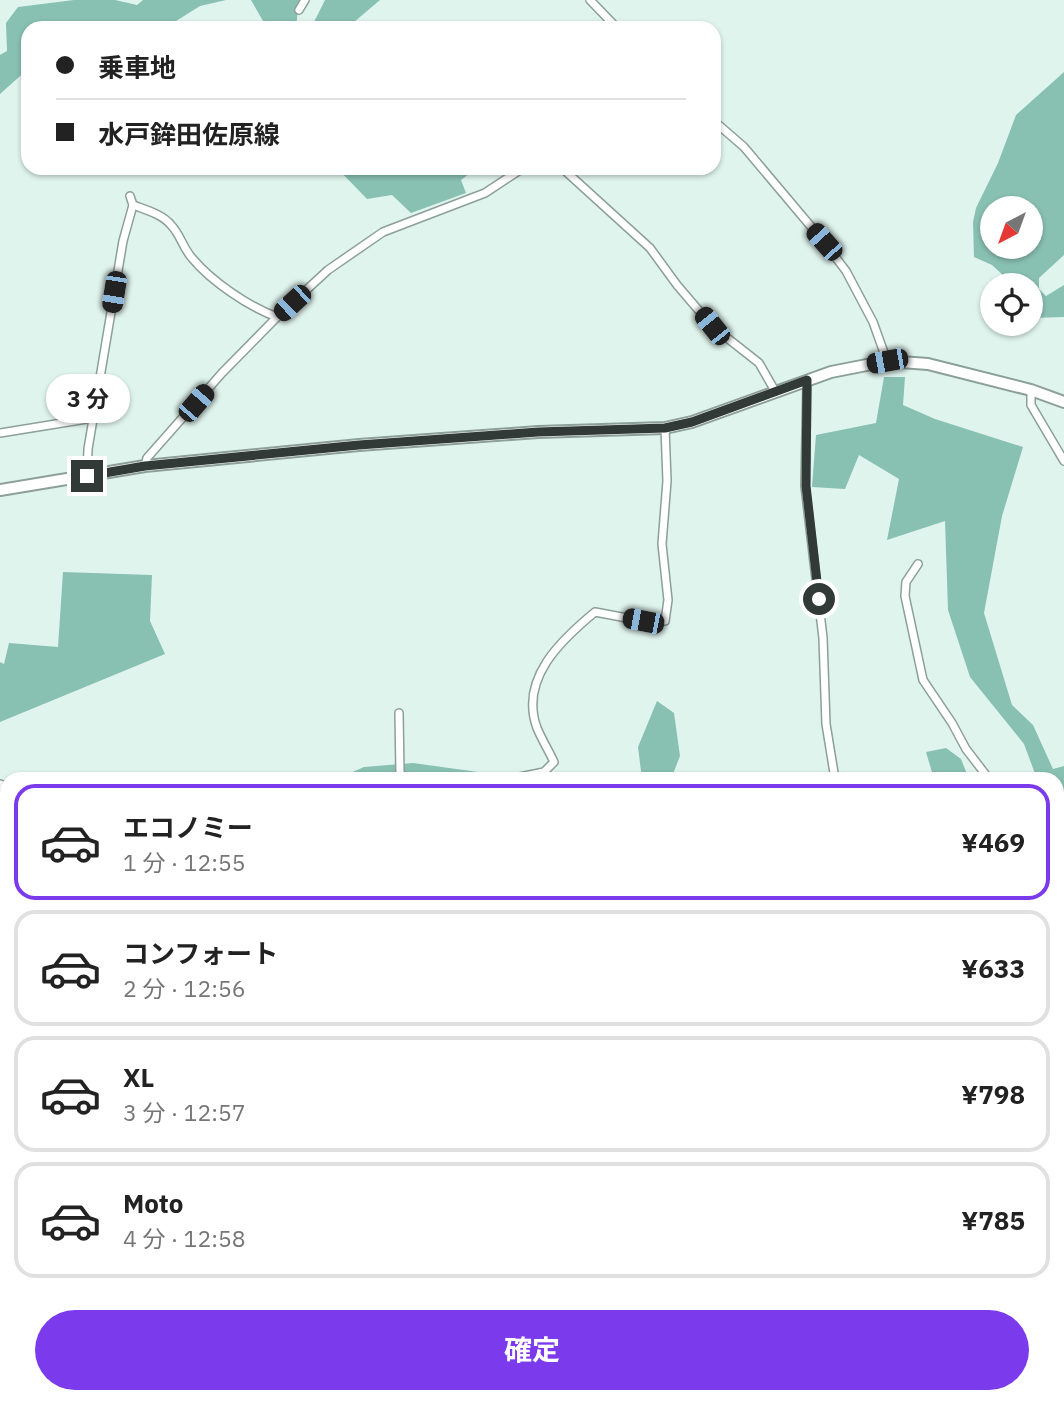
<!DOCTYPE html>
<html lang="ja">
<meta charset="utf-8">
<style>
body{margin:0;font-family:"IBM Plex Sans","Noto Sans JP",sans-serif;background:#f6f6f6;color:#222;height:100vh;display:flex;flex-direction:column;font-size:26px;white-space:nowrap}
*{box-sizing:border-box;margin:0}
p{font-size:23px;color:#767676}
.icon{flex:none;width:38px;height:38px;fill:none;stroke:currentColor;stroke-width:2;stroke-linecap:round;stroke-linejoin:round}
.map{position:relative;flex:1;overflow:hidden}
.sheet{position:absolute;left:0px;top:772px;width:1064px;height:632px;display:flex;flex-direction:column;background:#fff;border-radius:21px 21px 0 0;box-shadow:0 2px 5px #0004}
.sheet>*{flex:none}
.top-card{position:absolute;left:21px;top:21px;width:700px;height:154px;border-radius:21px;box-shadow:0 2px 5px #0004;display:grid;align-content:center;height:154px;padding:0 35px;background:#fff}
.needle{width:46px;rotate:221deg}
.fabs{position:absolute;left:980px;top:196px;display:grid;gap:14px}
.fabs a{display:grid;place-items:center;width:63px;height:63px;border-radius:50%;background:#fff;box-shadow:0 2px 5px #0004;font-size:35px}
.end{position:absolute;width:32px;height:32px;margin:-16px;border:9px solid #323a37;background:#fff;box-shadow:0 0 0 4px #fff}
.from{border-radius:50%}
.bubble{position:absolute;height:49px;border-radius:24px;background:#fff;box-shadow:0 2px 5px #0004;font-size:23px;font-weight:700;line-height:49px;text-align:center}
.car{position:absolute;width:21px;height:42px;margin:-21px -10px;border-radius:9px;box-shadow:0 0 5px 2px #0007;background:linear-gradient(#222 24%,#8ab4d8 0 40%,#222 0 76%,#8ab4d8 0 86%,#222 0)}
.top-card b{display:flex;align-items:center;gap:24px;height:66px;font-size:26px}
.top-card b+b{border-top:2px solid #e0e0e0}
.top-card i{width:18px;height:18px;background:#222}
ul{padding:12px 0 0;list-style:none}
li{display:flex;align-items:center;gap:21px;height:116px;margin:0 14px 10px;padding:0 21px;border:4px solid #e0e0e0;border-radius:21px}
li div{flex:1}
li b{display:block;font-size:26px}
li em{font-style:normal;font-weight:700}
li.on{border-color:#7c3aed}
li>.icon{width:63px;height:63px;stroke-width:1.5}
.cta{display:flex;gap:14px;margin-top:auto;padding:14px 35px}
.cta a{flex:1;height:80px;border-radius:42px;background:#7c3aed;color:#fff;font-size:28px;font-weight:700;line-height:80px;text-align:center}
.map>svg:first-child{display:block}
.forest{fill:#88c0b1;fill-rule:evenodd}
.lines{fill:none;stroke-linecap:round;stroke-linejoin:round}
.stream{stroke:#6b9489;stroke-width:2}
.minor-casing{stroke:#8c9f99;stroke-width:10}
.tertiary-casing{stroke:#8c9f99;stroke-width:12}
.primary-casing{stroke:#8c9f99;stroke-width:14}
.minor{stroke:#fff;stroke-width:7}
.tertiary{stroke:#fff;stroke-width:9}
.primary{stroke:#fff;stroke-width:10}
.route{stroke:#323a37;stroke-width:9}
</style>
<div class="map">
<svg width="1064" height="1403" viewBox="0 0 1064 1403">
<rect width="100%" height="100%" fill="#e0f4ee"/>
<g class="forest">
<path d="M74,0H115L137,5L143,0H226L200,6L165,28H102L82,25L28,28V69L0,94V55L7,51L6,23L18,7Z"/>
<path d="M251,0H299L296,28H267Z"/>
<path d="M325,0H380L347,28H311Z"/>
<path d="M1064,72V255L1039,278V289L1046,296L1064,285V317L1031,318V285H1002L1005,277L992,265L974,257L973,222L976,208L998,163L1016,115ZM992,208H1031V247H992Z"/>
<path d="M337,168H477L461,180L466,193L411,213L392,195L367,199Z"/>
<path d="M884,377H905L903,405L935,419L1023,447L1002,516L984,613L1012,705L1033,725L1053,769L1064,766V850L1057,830V779H1037L1024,744L970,677L948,610L945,521L887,540L899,479L859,455L845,489L812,487L816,435L876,423Z"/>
<path d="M63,572L152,575L150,621L165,654L0,722V662L4,664L9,643L58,647Z"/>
<path d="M657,701L674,713L680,756L671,779H642L638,747Z"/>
<path d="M946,748L961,759L969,779H934L926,752Z"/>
<path d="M413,763L478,772L477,779H337L364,767Z"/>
<path d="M0,908L3,915L7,914V1067L0,1066Z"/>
<path d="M0,1133L7,1134V1396L61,1397L55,1403H0Z"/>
</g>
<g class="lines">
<g class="stream">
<path d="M0,1083L2,1084L7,1080"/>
<path d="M657,1396L662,1403"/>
</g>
<g class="minor-casing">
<g id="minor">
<path d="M590,0L617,28"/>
<path d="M299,10L305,0"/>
<path d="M714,121L744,147L824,242L846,271L873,322L887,361"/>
<path d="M562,168L650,248L677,285L712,326L759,363L775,391"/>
<path d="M133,205C146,210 162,214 171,225C180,234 183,248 192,258C211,281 249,307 277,317"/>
<path d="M807,380L805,486L823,638L826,724L835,779"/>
<path d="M1031,390V405L1064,461"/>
<path d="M0,433L93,418"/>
<path d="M145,466L147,458L222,373L277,317L328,270L383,232L485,193L523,168"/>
<path d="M87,476L88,449L123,241L133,205L130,196"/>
<path d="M918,564L906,582L905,596L923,680L952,723L966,749L989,779"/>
<path d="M399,713L400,773L406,779"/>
<path d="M510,779L544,772L554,762C549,751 542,740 537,728C519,679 561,640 595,612L643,621H665L668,600L662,544L667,481L665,428"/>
<path d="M1057,999L1062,1028L1057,1052"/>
<path d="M1057,1159L1064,1209"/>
<path d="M1057,1333L1064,1317"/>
<path d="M732,1396L733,1403"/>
<path d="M910,1403L915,1396"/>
<path d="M1005,1403L1006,1396"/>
</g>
</g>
<g class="tertiary-casing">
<g id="tertiary">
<path d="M0,785L7,789"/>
<path d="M785,1396L793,1403"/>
</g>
</g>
<g class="primary-casing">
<path id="primary" d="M0,490L145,466L359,445L538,432L665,428L692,422L831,372L887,361L928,364L1031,390L1064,402"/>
</g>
<use href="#minor" class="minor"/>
<use href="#tertiary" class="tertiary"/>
<use href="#primary" class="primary"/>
</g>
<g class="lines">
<path class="route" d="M87,476L145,466L359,445L538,432L665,428L692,422L807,380L806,486L819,599"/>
</g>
</svg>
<div class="fabs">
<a><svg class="needle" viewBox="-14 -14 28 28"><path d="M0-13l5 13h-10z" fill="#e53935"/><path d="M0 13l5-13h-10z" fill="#767676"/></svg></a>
<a><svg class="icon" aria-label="locate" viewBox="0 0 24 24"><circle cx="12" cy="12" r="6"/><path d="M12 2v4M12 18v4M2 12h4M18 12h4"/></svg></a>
</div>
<i class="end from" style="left:819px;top:599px"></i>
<i class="end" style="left:87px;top:476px"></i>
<div class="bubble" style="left:46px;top:374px;width:84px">3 分</div>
<i class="car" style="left:824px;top:242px;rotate:318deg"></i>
<i class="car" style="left:114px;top:292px;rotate:189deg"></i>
<i class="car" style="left:292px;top:303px;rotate:227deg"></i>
<i class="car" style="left:712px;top:326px;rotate:321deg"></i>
<i class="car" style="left:887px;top:361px;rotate:260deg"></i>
<i class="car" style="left:196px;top:403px;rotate:41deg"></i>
<i class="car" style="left:643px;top:621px;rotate:281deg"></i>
<div class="top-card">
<b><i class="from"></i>乗車地</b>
<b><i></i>水戸鉾田佐原線</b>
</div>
<section class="sheet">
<ul>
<li class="on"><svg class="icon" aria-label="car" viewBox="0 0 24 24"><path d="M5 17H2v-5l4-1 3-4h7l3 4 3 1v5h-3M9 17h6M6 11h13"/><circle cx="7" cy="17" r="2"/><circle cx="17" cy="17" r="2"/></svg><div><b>エコノミー</b><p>1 分 · 12:55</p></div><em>¥469</em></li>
<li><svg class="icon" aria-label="car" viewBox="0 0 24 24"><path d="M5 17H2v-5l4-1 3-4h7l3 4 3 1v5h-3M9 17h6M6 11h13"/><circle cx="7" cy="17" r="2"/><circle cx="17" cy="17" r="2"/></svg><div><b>コンフォート</b><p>2 分 · 12:56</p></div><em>¥633</em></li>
<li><svg class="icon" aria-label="car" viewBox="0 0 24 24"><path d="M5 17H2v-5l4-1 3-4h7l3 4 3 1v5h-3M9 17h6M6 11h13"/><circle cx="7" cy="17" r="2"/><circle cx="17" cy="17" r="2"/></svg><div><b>XL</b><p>3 分 · 12:57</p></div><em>¥798</em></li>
<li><svg class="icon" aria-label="car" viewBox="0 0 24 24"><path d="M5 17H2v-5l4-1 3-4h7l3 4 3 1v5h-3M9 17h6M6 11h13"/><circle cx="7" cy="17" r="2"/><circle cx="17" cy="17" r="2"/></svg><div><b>Moto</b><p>4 分 · 12:58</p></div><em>¥785</em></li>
</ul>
<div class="cta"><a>確定</a></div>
</section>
</div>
